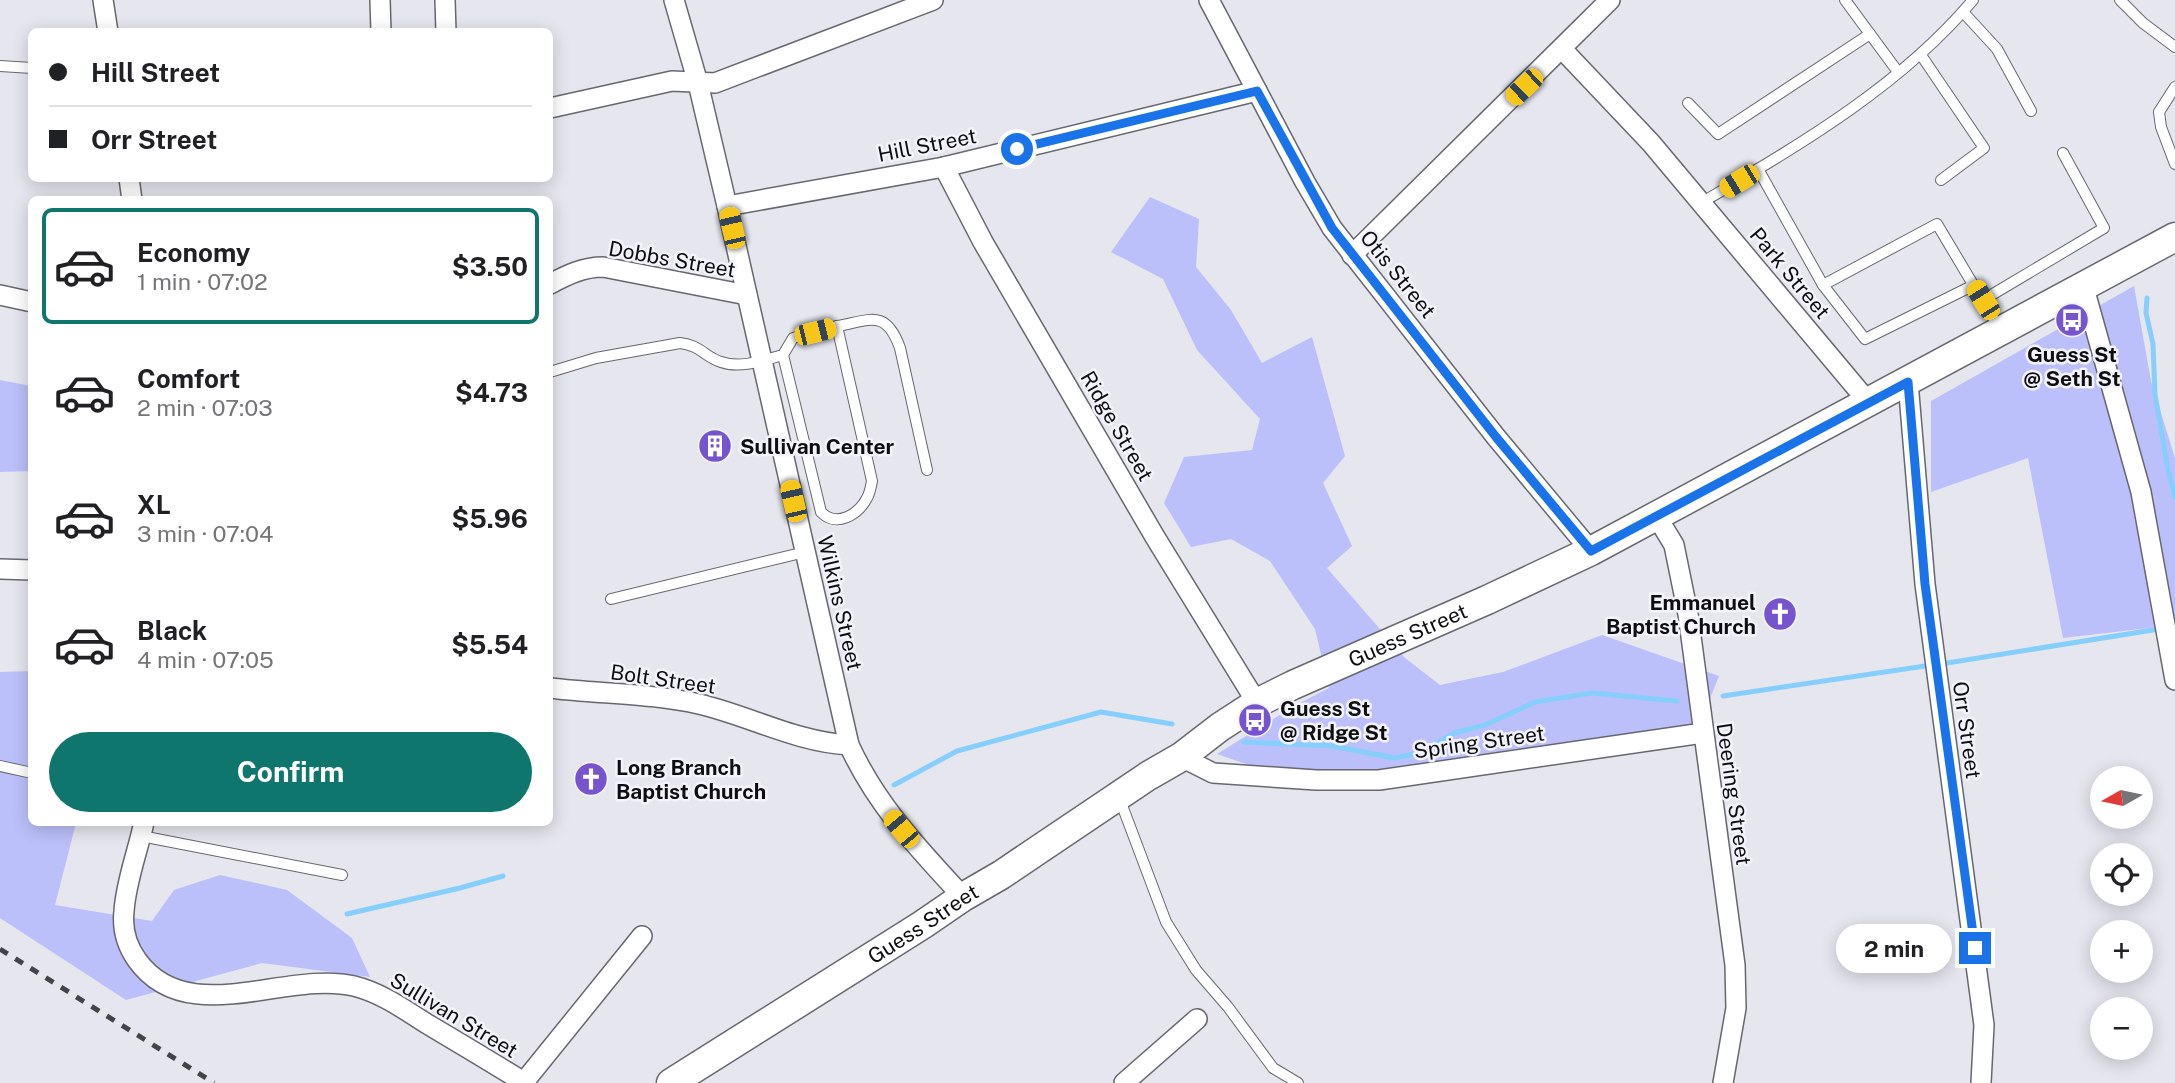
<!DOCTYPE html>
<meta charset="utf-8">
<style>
body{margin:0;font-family:"Public Sans",sans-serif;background:#f6f6f6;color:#202124;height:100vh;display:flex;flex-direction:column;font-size:26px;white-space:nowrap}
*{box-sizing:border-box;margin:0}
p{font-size:23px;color:#757577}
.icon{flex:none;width:38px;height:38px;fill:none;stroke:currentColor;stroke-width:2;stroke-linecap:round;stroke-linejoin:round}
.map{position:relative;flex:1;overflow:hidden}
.side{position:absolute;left:28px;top:196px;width:525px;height:630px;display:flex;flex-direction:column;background:#fff;border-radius:10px;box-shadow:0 4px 18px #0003}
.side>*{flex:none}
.top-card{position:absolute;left:28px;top:28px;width:525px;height:154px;border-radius:10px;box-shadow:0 4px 18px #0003;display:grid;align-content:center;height:154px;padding:0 21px;background:#fff}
.needle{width:46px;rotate:261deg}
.tools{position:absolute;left:2090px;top:766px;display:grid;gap:14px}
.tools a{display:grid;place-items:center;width:63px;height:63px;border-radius:50%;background:#fff;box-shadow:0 4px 18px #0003;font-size:35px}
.end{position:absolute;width:32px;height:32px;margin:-16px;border:9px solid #1a73e8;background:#fff;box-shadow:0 0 0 4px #fff}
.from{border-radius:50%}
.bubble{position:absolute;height:49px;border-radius:24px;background:#fff;box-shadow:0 4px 18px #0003;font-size:23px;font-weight:700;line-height:49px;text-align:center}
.car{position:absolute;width:21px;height:42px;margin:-21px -10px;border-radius:9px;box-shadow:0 0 5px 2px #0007;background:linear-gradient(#f5c518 24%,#345 0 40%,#f5c518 0 76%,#345 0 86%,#f5c518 0)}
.top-card b{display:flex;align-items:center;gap:24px;height:66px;font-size:26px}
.top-card b+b{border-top:2px solid #e0e0e0}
.top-card i{width:18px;height:18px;background:#202124}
ul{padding:12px 0 0;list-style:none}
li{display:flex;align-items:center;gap:21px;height:116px;margin:0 14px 10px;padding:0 7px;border:4px solid transparent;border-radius:10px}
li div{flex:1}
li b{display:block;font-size:26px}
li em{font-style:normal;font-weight:700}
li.active{border-color:#0f766e}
li>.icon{width:63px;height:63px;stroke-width:1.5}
.cta{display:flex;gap:14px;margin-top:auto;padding:14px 21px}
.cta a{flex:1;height:80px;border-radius:42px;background:#0f766e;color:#fff;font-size:28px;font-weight:700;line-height:80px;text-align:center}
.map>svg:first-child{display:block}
.green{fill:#bbc0fa}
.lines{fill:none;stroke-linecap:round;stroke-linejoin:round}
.stream{stroke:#86cffc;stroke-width:5}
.lane-casing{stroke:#67686f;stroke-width:12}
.street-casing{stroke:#67686f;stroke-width:22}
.secondary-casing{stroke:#67686f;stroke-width:31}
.lane{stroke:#fff;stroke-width:10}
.street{stroke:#fff;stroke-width:19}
.secondary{stroke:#fff;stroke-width:28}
.rail{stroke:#434448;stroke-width:5;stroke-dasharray:9 9;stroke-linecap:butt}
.route{stroke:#1a73e8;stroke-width:9}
.labels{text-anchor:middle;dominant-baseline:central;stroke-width:5;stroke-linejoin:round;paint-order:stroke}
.street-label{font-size:21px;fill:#0e0e11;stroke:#f2f3fc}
.poi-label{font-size:21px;font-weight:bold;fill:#0e0e11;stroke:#f2f3fc;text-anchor:start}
</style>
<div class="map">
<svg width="2175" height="1083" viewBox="0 0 2175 1083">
<rect width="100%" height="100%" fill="#e5e6ee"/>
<g class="green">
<path d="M1150,197L1199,219L1196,267L1231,310L1262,363L1312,337L1345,456L1323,483L1352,546L1327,568L1405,658L1440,685L1503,672L1602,635L1719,676L1699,726L1554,761L1292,780L1217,754L1294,706L1329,688L1315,629L1270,561L1231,539L1191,547L1164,503L1184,457L1252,450L1260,419L1197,350L1163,279L1111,252Z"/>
<path d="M2134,286L2151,381L2175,458V625L2063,638L2028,458L1931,492V401Z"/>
<path d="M0,380L31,386V471L0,472Z"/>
<path d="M31,649L32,822L76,823L55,905L152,921L174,890L220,875L287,890L352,938L370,977L262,963L126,1000L0,918V672L30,671Z"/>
</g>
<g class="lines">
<g class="stream">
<path d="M2147,298L2146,313L2153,344L2155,394L2168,470L2175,497"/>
<path d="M1941,664L2159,629"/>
<path d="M1723,696L1932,665"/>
<path d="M1244,742L1332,746L1395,758L1423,752L1454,733L1485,725L1535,702L1592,693L1677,701"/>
<path d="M894,785L957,751L1101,712L1172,724"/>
<path d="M347,914L460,888L503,876"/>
</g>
<g class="lane-casing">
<g id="lane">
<path d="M1845,0L1898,72"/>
<path d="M2120,0L2143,23L2175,47"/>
<path d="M1963,12L1997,49L2031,111"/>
<path d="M1921,55L1984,148L1941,180"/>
<path d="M0,66L32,68"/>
<path d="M2175,87L2159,112L2161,127L2175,164"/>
<path d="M1688,103L1718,134L1870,34"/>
<path d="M1758,169L1823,285L1937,224L1999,328"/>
<path d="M1701,203C1797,146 1900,87 1973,0"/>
<path d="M1823,285L1865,339L1974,285"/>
<path d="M1983,300L2104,228L2063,153"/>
<path d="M837,326C871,320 886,309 900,348L927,470"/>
<path d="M550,372L596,358L680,343C700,345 705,357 721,362C741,369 764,360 783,355L821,512C836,528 858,515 867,498C870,493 871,486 872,481L837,326L793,338L783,355"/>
<path d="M611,599L805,552"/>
<path d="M0,766L32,773"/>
<path d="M1120,800L1166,922L1196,970L1228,1007L1273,1068L1298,1083"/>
<path d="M141,836L342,875"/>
</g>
</g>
<g class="street-casing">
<g id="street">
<path d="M103,0L108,32"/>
<path d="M380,0L381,32"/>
<path d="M445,0L446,32"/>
<path d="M674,0L698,83L727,206L849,745C877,806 918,848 963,897"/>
<path d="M1209,0L1305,182L1332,228L1496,437L1591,551"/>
<path d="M1562,49L1651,143L1869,403"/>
<path d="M550,108L672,81L715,83L933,0"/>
<path d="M944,167L983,242L1155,537L1257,703"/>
<path d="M129,178L132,200"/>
<path d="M727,206L944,167L1257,91"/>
<path d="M1352,255L1610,0"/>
<path d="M550,284C567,275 583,267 603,267L747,295"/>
<path d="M2084,288L2141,492L2175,680"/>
<path d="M0,295L32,302"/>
<path d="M1908,382L1925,584L1984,1025L1981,1083"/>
<path d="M1657,517L1674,545L1688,614L1735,965L1736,1008L1723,1083"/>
<path d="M0,569L32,570"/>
<path d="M550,688C599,694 650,693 699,704C750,716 796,742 849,745"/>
<path d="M1181,757L1213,773L1316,780H1379L1703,733"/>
<path d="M144,822C138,851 126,881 124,911C122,929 127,946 137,960C187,1030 286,970 354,986C382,993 405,1010 429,1025C461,1044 493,1063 525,1083"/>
<path d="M524,1082L642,936"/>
<path d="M1124,1083L1197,1019"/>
</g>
</g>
<g class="secondary-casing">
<g id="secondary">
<path id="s1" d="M671,1083L922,925L963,897L1001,875L1148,776L1181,757L1220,727L1257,703L1293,685L1487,600L1591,551L2175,237"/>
</g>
</g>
<use href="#lane" class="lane"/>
<use href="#street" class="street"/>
<use href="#secondary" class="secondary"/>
<path class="rail" d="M0,949L214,1083"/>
</g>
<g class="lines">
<path class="route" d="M1017,149L1257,91L1332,228L1496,437L1591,551L1908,382L1925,584L1975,948"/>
</g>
<defs>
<g id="bus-disc" transform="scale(1.75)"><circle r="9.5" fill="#7554ce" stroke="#f2f3fc"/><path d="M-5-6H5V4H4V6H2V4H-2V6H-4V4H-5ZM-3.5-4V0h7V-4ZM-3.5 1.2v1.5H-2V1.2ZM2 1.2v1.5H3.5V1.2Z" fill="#fff"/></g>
<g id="building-disc" transform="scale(1.75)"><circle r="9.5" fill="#7554ce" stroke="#f2f3fc"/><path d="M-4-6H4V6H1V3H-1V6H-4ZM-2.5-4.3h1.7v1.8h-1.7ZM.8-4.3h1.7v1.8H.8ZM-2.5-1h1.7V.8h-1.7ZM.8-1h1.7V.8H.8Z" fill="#fff"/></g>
<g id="church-disc" transform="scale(1.75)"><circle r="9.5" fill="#7554ce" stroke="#f2f3fc"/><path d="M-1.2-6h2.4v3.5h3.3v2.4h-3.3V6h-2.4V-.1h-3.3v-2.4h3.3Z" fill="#fff"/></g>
</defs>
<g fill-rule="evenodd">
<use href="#bus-disc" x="2072" y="320"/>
<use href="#building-disc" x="715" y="446"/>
<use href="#church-disc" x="1780" y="614"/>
<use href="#bus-disc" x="1255" y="720"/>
<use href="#church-disc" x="591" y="779"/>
</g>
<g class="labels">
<g class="street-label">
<text transform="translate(927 145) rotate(-11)">Hill Street</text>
<text transform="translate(672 259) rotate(10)">Dobbs Street</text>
<text transform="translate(1790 273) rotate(50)">Park Street</text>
<text transform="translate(1398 274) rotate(51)">Otis Street</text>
<text transform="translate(1117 426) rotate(60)">Ridge Street</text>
<text transform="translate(840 603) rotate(77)">Wilkins Street</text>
<text stroke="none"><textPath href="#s1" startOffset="864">Guess Street</textPath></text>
<text transform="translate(663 679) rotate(8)">Bolt Street</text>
<text transform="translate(1967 730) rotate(82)">Orr Street</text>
<text transform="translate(1479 742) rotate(-8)">Spring Street</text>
<text transform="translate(1734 794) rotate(82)">Deering Street</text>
<text stroke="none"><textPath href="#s1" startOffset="298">Guess Street</textPath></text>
<text transform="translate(454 1015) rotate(31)">Sullivan Street</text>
</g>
<g class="poi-label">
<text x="2072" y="354" text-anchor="middle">Guess St<tspan x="2072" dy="24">@ Seth St</tspan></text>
<text x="740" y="446">Sullivan Center</text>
<text x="1756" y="602" text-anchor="end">Emmanuel<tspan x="1756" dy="24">Baptist Church</tspan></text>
<text x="1280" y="708">Guess St<tspan x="1280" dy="24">@ Ridge St</tspan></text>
<text x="616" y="767">Long Branch<tspan x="616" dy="24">Baptist Church</tspan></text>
</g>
</g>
</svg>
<div class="tools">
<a><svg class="needle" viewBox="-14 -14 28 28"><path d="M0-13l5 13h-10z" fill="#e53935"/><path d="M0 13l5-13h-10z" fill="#757577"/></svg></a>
<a><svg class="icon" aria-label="locate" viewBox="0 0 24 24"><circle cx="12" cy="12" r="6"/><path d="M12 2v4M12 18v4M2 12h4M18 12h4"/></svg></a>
<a>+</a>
<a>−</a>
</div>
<i class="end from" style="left:1017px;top:149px"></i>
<i class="end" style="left:1975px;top:948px"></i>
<div class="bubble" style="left:1836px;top:924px;width:116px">2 min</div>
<i class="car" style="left:1524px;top:87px;rotate:226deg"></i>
<i class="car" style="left:1739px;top:181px;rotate:239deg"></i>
<i class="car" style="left:732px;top:228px;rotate:347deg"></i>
<i class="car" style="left:1983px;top:300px;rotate:328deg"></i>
<i class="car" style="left:815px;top:332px;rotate:76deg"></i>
<i class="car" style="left:793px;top:501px;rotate:347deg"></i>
<i class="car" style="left:901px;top:829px;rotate:320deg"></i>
<div class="top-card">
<b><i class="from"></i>Hill Street</b>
<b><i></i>Orr Street</b>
</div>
<section class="side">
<ul>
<li class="active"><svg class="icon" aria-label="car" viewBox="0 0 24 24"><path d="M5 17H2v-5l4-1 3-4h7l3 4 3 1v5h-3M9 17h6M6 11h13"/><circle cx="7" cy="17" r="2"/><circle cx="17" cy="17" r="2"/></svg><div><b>Economy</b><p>1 min · 07:02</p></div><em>$3.50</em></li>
<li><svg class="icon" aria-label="car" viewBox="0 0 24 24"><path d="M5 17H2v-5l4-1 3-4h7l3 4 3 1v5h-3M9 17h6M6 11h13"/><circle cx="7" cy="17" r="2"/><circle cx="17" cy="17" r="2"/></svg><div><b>Comfort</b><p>2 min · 07:03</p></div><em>$4.73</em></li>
<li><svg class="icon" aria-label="car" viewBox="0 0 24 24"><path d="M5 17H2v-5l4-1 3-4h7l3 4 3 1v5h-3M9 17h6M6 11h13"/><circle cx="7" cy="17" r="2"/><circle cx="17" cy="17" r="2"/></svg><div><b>XL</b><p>3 min · 07:04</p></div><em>$5.96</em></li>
<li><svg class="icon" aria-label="car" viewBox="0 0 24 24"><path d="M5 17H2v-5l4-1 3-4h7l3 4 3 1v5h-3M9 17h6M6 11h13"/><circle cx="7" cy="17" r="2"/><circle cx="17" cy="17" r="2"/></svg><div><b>Black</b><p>4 min · 07:05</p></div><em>$5.54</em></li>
</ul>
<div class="cta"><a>Confirm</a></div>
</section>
</div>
